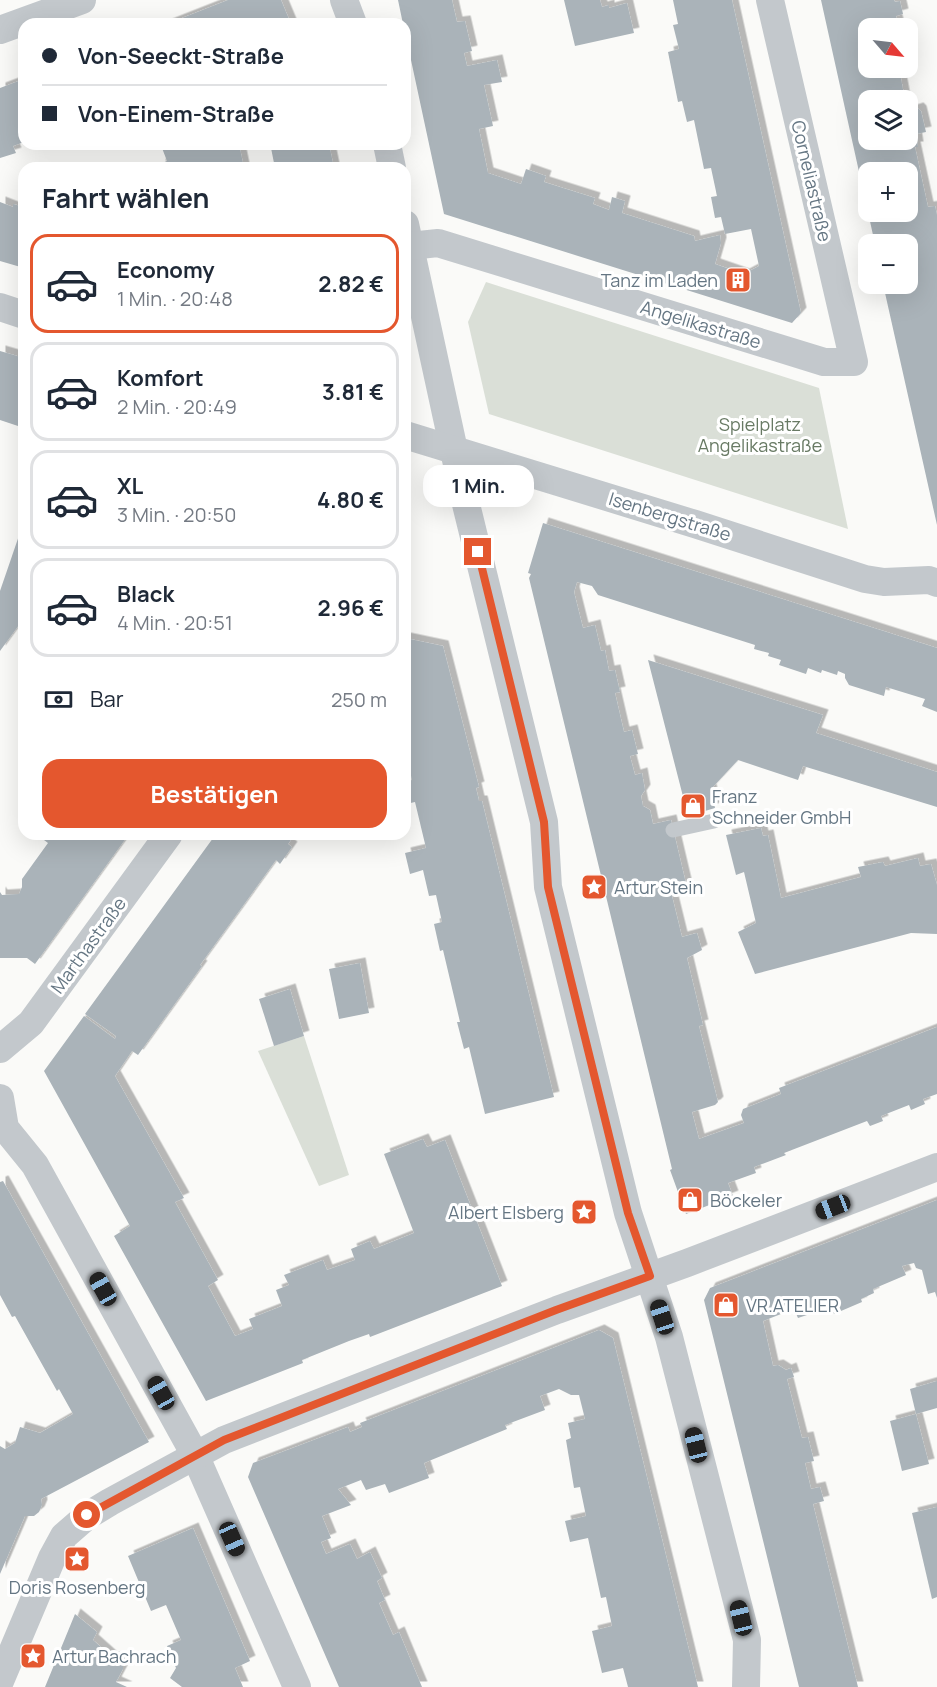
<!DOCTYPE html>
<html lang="de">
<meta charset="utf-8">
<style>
body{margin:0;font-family:Manrope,sans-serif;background:#f2f2f3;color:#1f2937;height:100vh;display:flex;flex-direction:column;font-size:22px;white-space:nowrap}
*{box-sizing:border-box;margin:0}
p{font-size:20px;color:#747a83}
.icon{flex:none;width:33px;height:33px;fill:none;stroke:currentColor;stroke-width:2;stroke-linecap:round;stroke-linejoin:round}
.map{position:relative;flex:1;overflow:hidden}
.side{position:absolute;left:18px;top:162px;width:393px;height:678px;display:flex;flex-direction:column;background:#fff;border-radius:18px;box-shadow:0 6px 24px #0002}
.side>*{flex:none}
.banner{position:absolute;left:18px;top:18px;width:393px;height:132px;border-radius:18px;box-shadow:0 6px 24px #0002;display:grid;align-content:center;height:132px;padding:0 24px;background:#fff}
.needle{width:39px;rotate:118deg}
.fabs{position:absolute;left:858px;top:18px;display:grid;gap:12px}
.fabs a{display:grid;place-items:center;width:60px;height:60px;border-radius:12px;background:#fff;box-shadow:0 6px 24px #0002;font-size:30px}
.end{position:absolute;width:27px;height:27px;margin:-14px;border:8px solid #e4572e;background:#fff;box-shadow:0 0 0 3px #fff}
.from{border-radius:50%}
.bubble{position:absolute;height:42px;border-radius:18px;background:#fff;box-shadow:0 6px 24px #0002;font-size:20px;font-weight:700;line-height:42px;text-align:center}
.car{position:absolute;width:18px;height:36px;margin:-18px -9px;border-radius:8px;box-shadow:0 0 4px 2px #0007;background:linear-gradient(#222 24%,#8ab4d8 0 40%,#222 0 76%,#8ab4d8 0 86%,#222 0)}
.banner b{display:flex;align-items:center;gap:21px;height:57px;font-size:22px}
.banner b+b{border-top:2px solid #e0e1e3}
.banner i{width:15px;height:15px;background:#1f2937}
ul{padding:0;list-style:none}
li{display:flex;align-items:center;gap:18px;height:99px;margin:0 12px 9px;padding:0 12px;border:3px solid #e0e1e3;border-radius:18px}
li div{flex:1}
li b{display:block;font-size:22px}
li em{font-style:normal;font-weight:700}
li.selected{border-color:#e4572e}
li>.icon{width:54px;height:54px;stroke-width:1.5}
h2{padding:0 24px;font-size:27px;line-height:72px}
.pay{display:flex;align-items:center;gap:15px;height:66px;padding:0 24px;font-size:22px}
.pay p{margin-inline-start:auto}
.primary-button{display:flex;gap:12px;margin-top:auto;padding:12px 24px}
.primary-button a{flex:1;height:69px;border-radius:18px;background:#e4572e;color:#fff;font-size:24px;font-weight:700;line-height:69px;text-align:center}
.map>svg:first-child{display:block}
.green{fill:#dadfd7}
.building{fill:#aab3b9;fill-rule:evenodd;filter:url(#shadow)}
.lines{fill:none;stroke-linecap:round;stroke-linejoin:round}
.service{stroke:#c3c8cc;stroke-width:15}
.minor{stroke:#c3c8cc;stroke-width:28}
.route{stroke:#e4572e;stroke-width:8}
.labels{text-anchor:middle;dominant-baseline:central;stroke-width:6;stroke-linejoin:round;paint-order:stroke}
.street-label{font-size:18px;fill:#657683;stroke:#fff}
.poi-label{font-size:18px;fill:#657683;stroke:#fff;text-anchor:start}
.park-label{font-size:18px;fill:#687a64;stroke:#fff}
</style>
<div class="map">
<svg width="937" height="1687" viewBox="0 0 937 1687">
<defs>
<filter id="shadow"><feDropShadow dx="5.5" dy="-5.5" stdDeviation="0" flood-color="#0004"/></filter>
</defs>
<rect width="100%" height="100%" fill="#fafaf8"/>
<g class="green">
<path d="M486,282L819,388L848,529L489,414L468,322Z"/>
<path d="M304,1036L349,1175L319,1186L258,1051Z"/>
</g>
<g class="building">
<path d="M228,0H281L291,24H167Z"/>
<path d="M398,0H452L457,22L465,21L472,51L464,53L467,66L497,60L502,82L484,85L493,126L479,129L488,173L521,184L526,169L546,176L544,182L595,198L593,204L609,210L612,197L625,201L622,213L694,236L695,241L720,235L721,243L715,264L744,274L759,266L751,229L725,234L721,217L715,218L711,197L717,196L711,168L704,169L694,120L687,122L682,101L678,102L668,52L679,49L673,25L678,24L673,0H732L801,313L792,323L444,214L405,32V24H403Z"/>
<path d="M564,0H600L602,7L609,5V8L627,3L634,33L575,46Z"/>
<path d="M821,0H894L895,2L900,1L903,14L896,16L899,28H868V68H899L905,100H868V140H908V111L918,108L921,111L926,132L916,134L918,147H915L928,207L935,206L937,215V525L883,284H908V244H875ZM868,172H908V212H868Z"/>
<path d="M24,79V142L13,146L16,153L0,158V88Z"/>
<path d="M179,144H239L244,168H161L160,164L167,161L162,148Z"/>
<path d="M275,144H329L334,168H275L271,148L276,147Z"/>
<path d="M0,202L13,207V204L24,207V268L0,261Z"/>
<path d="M0,351L24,358V428L0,420Z"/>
<path d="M24,521V618L0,651V591Z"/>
<path d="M543,523L937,648V712L922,706L925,699L886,687L884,696L849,685L845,678V674L838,671L837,675L822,670L821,673L808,668L806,674L779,665L781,660L768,656L769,653L754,649L755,645L598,595L592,586L577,582L574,592L583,628L595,625L601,651L605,650L609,671L615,670L620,692L615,693L624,732L632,730L638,754L630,756L635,775L642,773L645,790L641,796L643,806L650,810L653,824L671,820L687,888L671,892L682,937L697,933L702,950L687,958L703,1025L699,1026L718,1102L715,1105L692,1112L699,1139L744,1123L741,1115L743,1109L781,1094L779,1088L937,1027V1094L923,1099L925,1104L911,1110L909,1105L881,1116L883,1121L870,1126L867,1121L784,1153L786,1155L754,1167L756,1173L728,1183L733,1196L686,1214L670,1170L672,1169L529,578L531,574L528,573Z"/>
<path d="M405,638L443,646L479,787L476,788L479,801H482L554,1097L485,1114L469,1047L464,1049L457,1022H460L443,950L440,951L434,924L442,922L436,895L429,896L423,870L410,874L405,853L426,848L415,802L406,804L405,801V782L412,780L405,752V740L409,739L405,722Z"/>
<path d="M648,660L823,715L816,733L937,772V807L803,766L798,780L738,760L711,789L715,808L688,816Z"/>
<path d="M761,828L763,836L768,835L781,898L861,877L858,867L883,862L885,866L918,858L920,866L931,864L937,885V934L911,933L755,974L738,932L756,923L744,872L736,875L726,835Z"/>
<path d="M49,834H129L35,964L27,958H0V892L2,895L19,894L22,887V879L48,843L44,840Z"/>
<path d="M216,834H295L288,844L292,847L280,864L276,860L200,965L202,966L138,1055L132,1051L115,1076L184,1198L175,1202L218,1280L208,1286L235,1336L253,1329L249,1319L282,1306L276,1290L289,1285L284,1275L323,1260L327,1270L355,1260L351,1249L370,1241L374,1249L414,1233L384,1154L423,1139L427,1147L445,1140L502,1286L370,1337L369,1334L349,1341L302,1360L303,1363L206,1401L114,1236L130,1226L44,1071L84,1016L115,1039L116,1036L85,1014Z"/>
<path d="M360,963L369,1013L339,1019L329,969Z"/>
<path d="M290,989L304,1036L274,1046L259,999Z"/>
<path d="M3,1181L149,1442L41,1499L42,1505L39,1512L34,1516H25L0,1574V1446L5,1449L15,1443L20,1427L40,1433L73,1414L59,1389L57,1391L15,1316L12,1317L0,1295V1182Z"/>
<path d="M937,1200V1298L935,1292L928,1294L922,1270L916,1268L914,1263L902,1266L906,1275L873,1289L874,1293L861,1299L862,1302L834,1314L829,1300L816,1306L813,1313L798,1318L794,1309L763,1321L773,1366L778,1365L786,1370L791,1368L794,1377L787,1379L802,1438L808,1437L814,1461L805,1463L811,1489L820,1487L824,1501L813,1504L858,1687H799L704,1300L710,1288Z"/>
<path d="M599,1330L613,1338L698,1687H628L623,1668L602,1673L592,1631L612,1626L606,1597L601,1598L588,1538L570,1542L565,1521L586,1516L580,1487L574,1488L566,1440L571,1438L568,1423L585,1419L579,1395H571L559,1389L540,1396L545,1410L505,1425L507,1429L424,1463L429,1478L389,1493L385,1484L366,1490L361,1480L338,1489L351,1505L322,1516L331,1538L321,1542L326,1554L350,1544L357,1559L370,1552L382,1578L377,1581L385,1600L379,1603L393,1635L399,1632L422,1687H339L248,1477L253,1463L348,1427L350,1432L362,1427L360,1423Z"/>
<path d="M937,1381V1408L916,1414L910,1389Z"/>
<path d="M916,1414L929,1464L902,1471L890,1421Z"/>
<path d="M937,1507V1597L932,1599L912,1513Z"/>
<path d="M193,1528L250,1661L235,1668L243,1687H182L170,1678L176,1668L167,1646L181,1640L166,1605L151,1611L128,1556Z"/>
<path d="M75,1614L97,1632L93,1640L112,1657H117L123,1662V1669L116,1682L127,1687H45Z"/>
</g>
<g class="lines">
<path class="service" d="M673,830L714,821"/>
<g class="minor">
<path d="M344,0L353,24"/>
<path d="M0,30L82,0"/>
<path d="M387,144L392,168"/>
<path d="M405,224L463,492L544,822L548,887L628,1213L669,1337L747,1640L746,1687"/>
<path d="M410,246L438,243L824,362H854L770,0"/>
<path d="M0,307L24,315"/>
<path d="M405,435L695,524L865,579L884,582L929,580L937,583"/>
<path d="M0,1049L31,1023L169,834"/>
<path d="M0,1098L5,1128L35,1165L195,1455L297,1687"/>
<path d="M0,1681L52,1558L64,1536L87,1516L110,1502L224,1440L557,1310L687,1263L937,1167"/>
</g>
</g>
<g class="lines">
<path class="route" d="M87,1515L224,1440L556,1310L650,1276L628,1213L548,887L544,822L478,552"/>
</g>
<defs>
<g id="building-square" transform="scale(1.35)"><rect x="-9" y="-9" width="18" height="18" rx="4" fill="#e4572e" stroke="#fff"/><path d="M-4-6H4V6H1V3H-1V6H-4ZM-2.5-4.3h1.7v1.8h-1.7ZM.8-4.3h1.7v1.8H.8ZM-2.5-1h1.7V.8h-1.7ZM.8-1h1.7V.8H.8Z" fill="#fff"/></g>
<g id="shop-square" transform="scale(1.35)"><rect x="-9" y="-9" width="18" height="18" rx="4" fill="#e4572e" stroke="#fff"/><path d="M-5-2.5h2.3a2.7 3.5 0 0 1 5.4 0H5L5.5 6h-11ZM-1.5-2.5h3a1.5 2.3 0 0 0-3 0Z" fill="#fff"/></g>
<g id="sight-square" transform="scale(1.35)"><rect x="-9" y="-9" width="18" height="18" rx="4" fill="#e4572e" stroke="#fff"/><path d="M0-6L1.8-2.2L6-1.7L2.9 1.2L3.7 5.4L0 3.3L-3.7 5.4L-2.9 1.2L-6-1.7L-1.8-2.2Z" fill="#fff"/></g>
</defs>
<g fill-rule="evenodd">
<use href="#building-square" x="738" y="280"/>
<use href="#shop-square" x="693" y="806"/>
<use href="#sight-square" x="594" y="887"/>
<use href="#shop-square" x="690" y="1200"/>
<use href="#sight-square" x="584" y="1212"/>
<use href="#shop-square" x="726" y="1305"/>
<use href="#sight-square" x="77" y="1559"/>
<use href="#sight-square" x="33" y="1656"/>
</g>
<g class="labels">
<g class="street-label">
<text transform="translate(812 181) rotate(77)">Corneliastraße</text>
<text transform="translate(701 324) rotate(17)">Angelikastraße</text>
<text transform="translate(670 516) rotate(17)">Isenbergstraße</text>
<text transform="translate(88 945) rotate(-54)">Marthastraße</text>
</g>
<g class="poi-label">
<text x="718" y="280" text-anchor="end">Tanz im Laden</text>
<text x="712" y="796">Franz<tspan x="712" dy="21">Schneider GmbH</tspan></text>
<text x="614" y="887">Artur Stein</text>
<text x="710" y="1200">Böckeler</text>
<text x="564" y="1212" text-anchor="end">Albert Elsberg</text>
<text x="746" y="1305">VR.ATELIER</text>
<text x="77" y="1587" text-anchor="middle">Doris Rosenberg</text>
<text x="52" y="1656">Artur Bachrach</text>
</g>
<g class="park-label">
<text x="760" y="424">Spielplatz<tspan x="760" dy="21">Angelikastraße</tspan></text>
</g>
</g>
</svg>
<div class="fabs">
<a><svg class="needle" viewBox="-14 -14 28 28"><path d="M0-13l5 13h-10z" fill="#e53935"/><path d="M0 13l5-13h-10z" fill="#747a83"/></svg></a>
<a><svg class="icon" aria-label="layers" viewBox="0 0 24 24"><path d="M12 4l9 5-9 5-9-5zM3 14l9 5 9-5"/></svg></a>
<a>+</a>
<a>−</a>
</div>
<i class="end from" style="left:87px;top:1515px"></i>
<i class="end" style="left:478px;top:552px"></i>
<div class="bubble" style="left:423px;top:465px;width:111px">1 Min.</div>
<i class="car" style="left:833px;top:1207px;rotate:249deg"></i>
<i class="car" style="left:103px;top:1289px;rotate:331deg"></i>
<i class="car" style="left:662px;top:1317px;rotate:342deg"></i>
<i class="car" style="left:161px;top:1393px;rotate:331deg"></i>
<i class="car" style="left:696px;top:1445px;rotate:346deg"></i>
<i class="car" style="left:232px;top:1539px;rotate:156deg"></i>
<i class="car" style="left:741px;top:1618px;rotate:346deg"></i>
<div class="banner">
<b><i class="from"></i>Von-Seeckt-Straße</b>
<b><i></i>Von-Einem-Straße</b>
</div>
<section class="side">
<h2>Fahrt wählen</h2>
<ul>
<li class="selected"><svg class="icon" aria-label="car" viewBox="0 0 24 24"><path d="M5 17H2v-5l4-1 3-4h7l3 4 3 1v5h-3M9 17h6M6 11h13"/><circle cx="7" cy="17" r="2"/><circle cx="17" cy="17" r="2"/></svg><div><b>Economy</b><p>1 Min. · 20:48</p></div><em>2.82 €</em></li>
<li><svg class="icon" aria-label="car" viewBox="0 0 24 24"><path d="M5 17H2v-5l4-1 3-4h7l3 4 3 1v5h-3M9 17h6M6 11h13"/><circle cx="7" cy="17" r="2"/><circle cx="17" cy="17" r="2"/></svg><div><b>Komfort</b><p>2 Min. · 20:49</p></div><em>3.81 €</em></li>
<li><svg class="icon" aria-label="car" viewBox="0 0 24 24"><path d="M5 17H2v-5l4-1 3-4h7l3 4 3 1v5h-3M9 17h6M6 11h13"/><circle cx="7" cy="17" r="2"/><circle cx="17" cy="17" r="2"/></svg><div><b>XL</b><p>3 Min. · 20:50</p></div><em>4.80 €</em></li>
<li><svg class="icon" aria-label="car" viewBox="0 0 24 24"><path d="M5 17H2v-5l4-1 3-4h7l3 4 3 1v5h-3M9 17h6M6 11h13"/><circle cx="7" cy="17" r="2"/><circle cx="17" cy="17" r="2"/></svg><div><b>Black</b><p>4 Min. · 20:51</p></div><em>2.96 €</em></li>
</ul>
<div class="pay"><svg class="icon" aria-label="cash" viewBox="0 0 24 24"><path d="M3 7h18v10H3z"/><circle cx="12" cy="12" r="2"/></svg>Bar<p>250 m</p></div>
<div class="primary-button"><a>Bestätigen</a></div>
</section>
</div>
